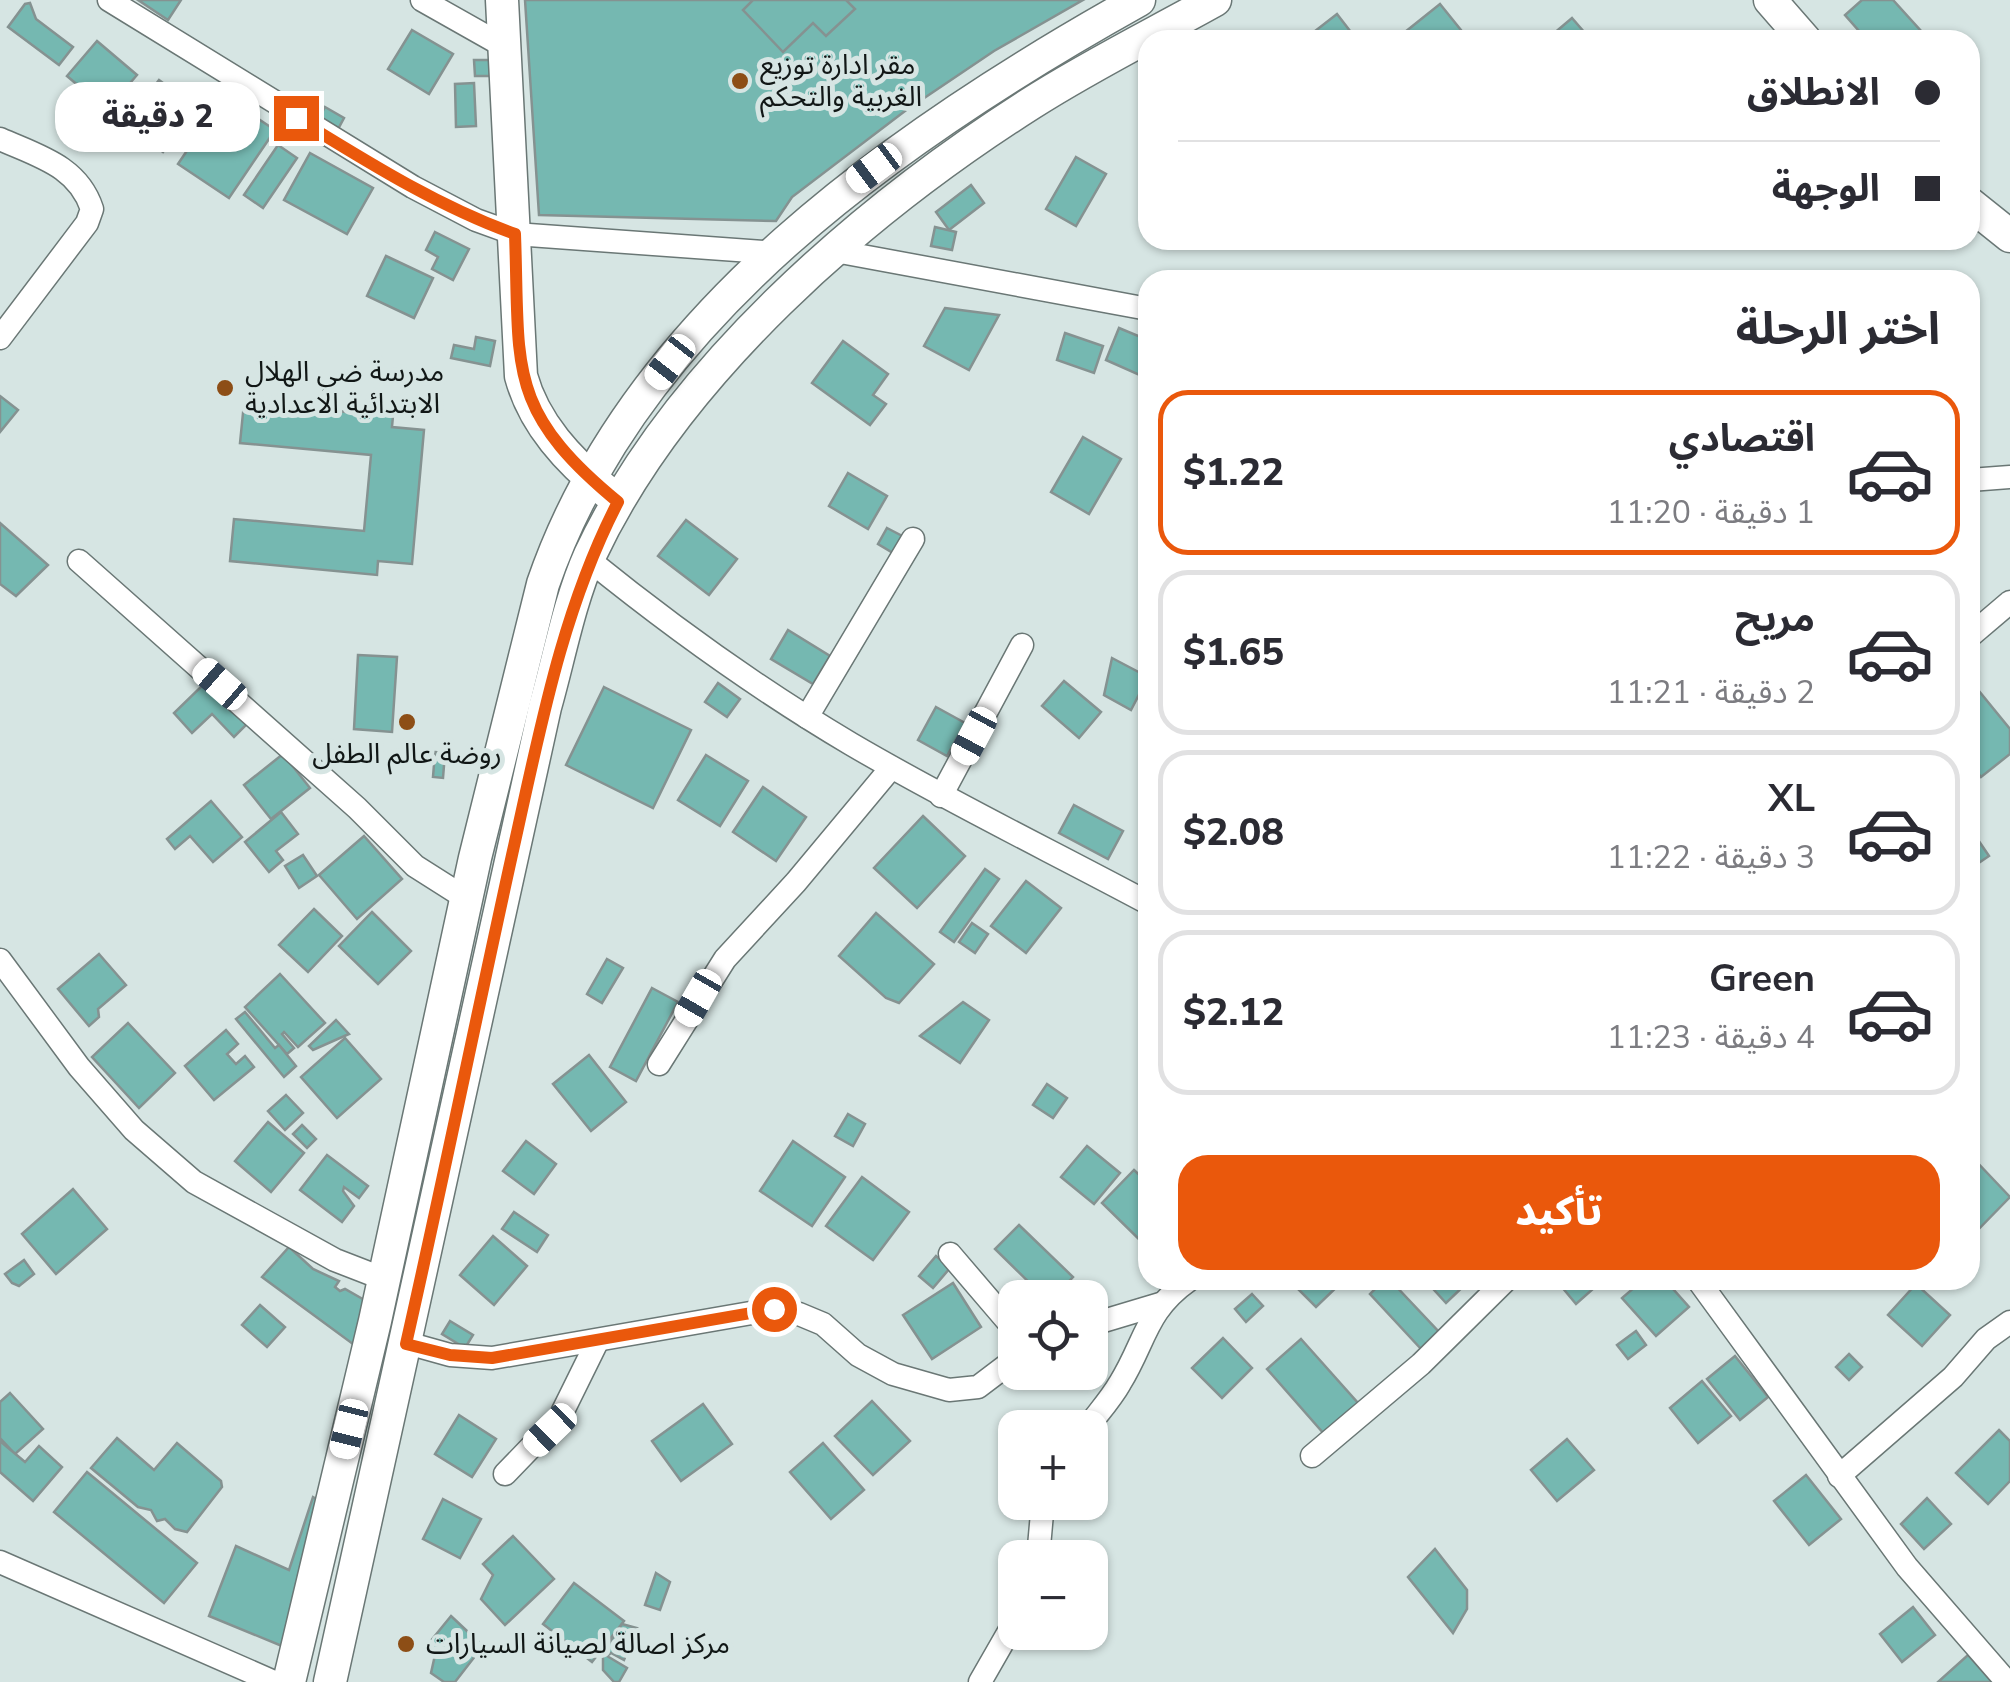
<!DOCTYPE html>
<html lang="ar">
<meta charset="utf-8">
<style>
body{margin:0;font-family:"Nunito Sans","Noto Sans Arabic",sans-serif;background:#f2f2f3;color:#2b2b33;direction:rtl;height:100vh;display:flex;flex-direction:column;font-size:38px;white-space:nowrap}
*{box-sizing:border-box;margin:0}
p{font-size:32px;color:#7c7c81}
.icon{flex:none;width:55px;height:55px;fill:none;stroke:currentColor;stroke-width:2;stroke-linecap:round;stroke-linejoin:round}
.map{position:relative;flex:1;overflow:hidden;direction:ltr}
.drawer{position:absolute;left:1138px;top:270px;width:842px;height:1020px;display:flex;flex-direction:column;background:#fff;border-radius:30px;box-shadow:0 2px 8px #0004;direction:rtl}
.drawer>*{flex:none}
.top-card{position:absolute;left:1138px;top:30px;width:842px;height:220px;border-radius:30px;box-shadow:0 2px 8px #0004;direction:rtl;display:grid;align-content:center;height:220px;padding:0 40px;background:#fff}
.tools{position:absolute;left:998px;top:1280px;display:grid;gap:20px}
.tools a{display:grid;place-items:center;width:110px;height:110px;border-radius:20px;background:#fff;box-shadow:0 2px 8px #0004;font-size:50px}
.end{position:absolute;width:45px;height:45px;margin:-22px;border:12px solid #ea580c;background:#fff;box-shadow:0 0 0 5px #fff}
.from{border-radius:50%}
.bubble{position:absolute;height:70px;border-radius:30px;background:#fff;box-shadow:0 2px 8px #0004;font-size:32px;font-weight:800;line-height:70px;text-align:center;direction:rtl}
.car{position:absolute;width:30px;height:60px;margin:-30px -15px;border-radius:12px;box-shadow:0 0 8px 2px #0007;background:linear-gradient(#fff 24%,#345 0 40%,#fff 0 76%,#345 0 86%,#fff 0)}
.top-card b{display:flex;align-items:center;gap:35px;height:95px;font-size:38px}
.top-card b+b{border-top:2px solid #e1e1e2}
.top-card i{width:25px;height:25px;background:#2b2b33}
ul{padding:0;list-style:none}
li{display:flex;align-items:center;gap:30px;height:165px;margin:0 20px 15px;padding:0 20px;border:5px solid #e1e1e2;border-radius:30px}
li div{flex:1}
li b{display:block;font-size:38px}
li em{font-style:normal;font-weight:800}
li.selected{border-color:#ea580c}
li>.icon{width:90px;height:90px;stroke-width:1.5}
h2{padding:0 40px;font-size:45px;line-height:120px}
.cta{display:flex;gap:20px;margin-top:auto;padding:20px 40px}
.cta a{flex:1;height:115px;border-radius:30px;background:#ea580c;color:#fff;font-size:40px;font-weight:800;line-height:115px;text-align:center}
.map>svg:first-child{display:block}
.building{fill:#75b8b1;stroke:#859291;stroke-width:2.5}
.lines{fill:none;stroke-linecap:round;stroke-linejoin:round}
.street-casing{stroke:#6a7775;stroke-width:25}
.secondary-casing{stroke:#6a7775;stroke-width:35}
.street{stroke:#fff;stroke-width:22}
.secondary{stroke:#fff;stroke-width:32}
.route{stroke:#ea580c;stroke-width:12}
.poi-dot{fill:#8d4e16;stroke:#d6e5e3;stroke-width:4}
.labels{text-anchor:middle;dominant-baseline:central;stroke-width:10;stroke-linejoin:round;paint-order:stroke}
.poi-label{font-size:28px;fill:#111716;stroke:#d6e5e3;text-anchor:start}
</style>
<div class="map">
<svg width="2010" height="1682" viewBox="0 0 2010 1682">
<rect width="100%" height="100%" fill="#d6e5e3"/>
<g class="building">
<path d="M138,0H181L168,20Z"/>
<path d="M525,0H1083L994,51L905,111L792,197L776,221L539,215Z"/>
<path d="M753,0H846L855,9L826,36L813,23L783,52L743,10Z"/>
<path d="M1862,0H1893L1921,31L1911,40H1867L1845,15Z"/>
<path d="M30,3L36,19L73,47L59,65L8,27L25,4Z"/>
<path d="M1440,4L1469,40H1395Z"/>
<path d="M1337,14L1357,40H1308L1306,38Z"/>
<path d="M1572,18L1591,40H1546Z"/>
<path d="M412,30L453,54L429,94L388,69Z"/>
<path d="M97,41L137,75L107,110L67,76Z"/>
<path d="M474,60H497V76H475Z"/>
<path d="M159,80L196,108L163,152L126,124Z"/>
<path d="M474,83L476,126L456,127L455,84Z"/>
<path d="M224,96L275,130L229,198L178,164Z"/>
<path d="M325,107L344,118L337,131L318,120Z"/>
<path d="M278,145L297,158L263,208L244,195Z"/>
<path d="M310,153L373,188L347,234L284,200Z"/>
<path d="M1076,157L1106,174L1076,226L1046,209Z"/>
<path d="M971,185L984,203L949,230L936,212Z"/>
<path d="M935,227L956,232L952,250L931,246Z"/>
<path d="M435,232L469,249L453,280L432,269L438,257L426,250Z"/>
<path d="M386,256L433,278L414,318L367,296Z"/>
<path d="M945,308L999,315L969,370L924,346Z"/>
<path d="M1119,328L1148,340L1144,377L1106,360Z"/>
<path d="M1065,333L1103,346L1094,373L1057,360Z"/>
<path d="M476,337L495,341L490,366L451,358L454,345L474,349Z"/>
<path d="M843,341L888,374L873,395L886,404L870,425L812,383Z"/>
<path d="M0,396L18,410L0,432Z"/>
<path d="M244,403L393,416L392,427L424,430L412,564L378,561L377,575L230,561L234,519L364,531L371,455L240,443Z"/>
<path d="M1083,437L1121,459L1089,514L1051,492Z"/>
<path d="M848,473L887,496L868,529L829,506Z"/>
<path d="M686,520L737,559L709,595L658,556Z"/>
<path d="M0,523L48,565L16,596L0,584Z"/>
<path d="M887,528L908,539L898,556L878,544Z"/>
<path d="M788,630L830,656L813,684L771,659Z"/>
<path d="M358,655L397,657L392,732L354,729Z"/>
<path d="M1112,658L1148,677L1131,710L1104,695Z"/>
<path d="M1970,680L2010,729V754L1981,777L1970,763Z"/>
<path d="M207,681L248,723L234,737L212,714L192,733L174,713Z"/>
<path d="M1064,681L1101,712L1079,738L1042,706Z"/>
<path d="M718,683L740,699L727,717L705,702Z"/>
<path d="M604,687L691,730L653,808L566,765Z"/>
<path d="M936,707L965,723L947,756L918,740Z"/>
<path d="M435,752L445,753L443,778L433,777Z"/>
<path d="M283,754L310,788L271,819L244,785Z"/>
<path d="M706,755L748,781L720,826L678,800Z"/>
<path d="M763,787L806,817L776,861L733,832Z"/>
<path d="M211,801L242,837L213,862L190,836L175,849L167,839Z"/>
<path d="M1074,805L1123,831L1108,859L1059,833Z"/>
<path d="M281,812L298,834L276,851L283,860L269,872L245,842Z"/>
<path d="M923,816L965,856L917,908L874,868Z"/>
<path d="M1970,828L1989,856L1970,869Z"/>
<path d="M364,836L402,879L357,919L319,875Z"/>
<path d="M303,855L317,876L299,888L285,866Z"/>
<path d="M985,869L999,879L954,942L940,932Z"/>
<path d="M1026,881L1061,908L1026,953L991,926Z"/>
<path d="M314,909L342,936L308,972L279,945Z"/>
<path d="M372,912L411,951L378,984L339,946Z"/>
<path d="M876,913L934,964L899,1003L886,998L839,956Z"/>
<path d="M972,923L988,934L975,953L959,942Z"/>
<path d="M99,954L126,985L98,1009L99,1017L89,1026L58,989Z"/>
<path d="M607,959L623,968L602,1003L587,994Z"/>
<path d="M280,974L325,1023L298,1047L284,1032L282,1034L294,1048L287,1054L245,1007Z"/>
<path d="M652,988L678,1002L636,1081L610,1067Z"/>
<path d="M963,1002L989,1020L960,1063L920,1036Z"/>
<path d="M245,1012L275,1048L279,1045L296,1066L284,1077L236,1019Z"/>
<path d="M336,1020L349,1034L313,1050L309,1046Z"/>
<path d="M128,1023L175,1073L139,1108L92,1057Z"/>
<path d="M226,1030L238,1044L227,1054L236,1064L245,1056L254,1067L214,1100L185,1066Z"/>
<path d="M345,1038L381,1079L337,1118L301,1077Z"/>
<path d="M589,1055L626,1102L591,1131L553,1084Z"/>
<path d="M1047,1084L1067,1098L1053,1118L1033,1105Z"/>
<path d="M286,1095L303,1113L285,1130L268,1111Z"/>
<path d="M848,1114L865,1124L853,1146L835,1136Z"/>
<path d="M268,1122L304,1153L271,1192L235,1161Z"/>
<path d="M302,1125L316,1139L307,1148L293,1134Z"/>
<path d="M526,1141L556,1164L534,1194L503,1171Z"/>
<path d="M793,1141L845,1177L812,1226L760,1191Z"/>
<path d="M1087,1146L1120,1173L1094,1204L1061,1177Z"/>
<path d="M327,1155L368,1186L359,1198L344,1187L343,1191L354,1206L342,1222L300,1190Z"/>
<path d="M1974,1159L2010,1197L1970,1238V1164Z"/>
<path d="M1134,1170L1148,1183L1146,1246L1102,1203Z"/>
<path d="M862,1177L909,1212L873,1260L826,1226Z"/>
<path d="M73,1189L107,1229L56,1274L22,1234Z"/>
<path d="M514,1212L548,1235L537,1252L502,1229Z"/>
<path d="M1019,1225L1073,1277L1053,1298H1045L995,1249Z"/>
<path d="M493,1236L527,1266L494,1305L460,1275Z"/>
<path d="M289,1247L313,1269L339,1281L335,1287L340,1291L345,1289L368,1302L357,1347L262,1277Z"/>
<path d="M936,1256L950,1268L933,1288L919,1276Z"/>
<path d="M24,1260L34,1274L19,1286L12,1283L5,1274Z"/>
<path d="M1289,1280H1344L1316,1307Z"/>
<path d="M1384,1280H1390L1440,1333L1422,1350L1370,1294Z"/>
<path d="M1425,1280H1470L1446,1303Z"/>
<path d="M1556,1280H1603L1576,1304Z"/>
<path d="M1643,1280H1665L1689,1307L1656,1336L1622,1298Z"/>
<path d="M953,1283L981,1327L932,1359L903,1315Z"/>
<path d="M1916,1284L1950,1315L1922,1346L1888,1315Z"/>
<path d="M1252,1294L1263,1306L1246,1322L1235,1309Z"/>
<path d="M260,1305L285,1327L267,1347L242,1325Z"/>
<path d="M450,1321L473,1335L465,1348L442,1334Z"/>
<path d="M1636,1331L1646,1345L1628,1359L1617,1345Z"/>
<path d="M1223,1338L1252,1368L1222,1398L1192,1368Z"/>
<path d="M1301,1339L1366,1412L1332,1443L1267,1369Z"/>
<path d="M1849,1354L1862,1367L1849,1380L1836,1367Z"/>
<path d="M1735,1356L1768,1397L1740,1420L1707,1379Z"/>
<path d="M1702,1381L1731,1416L1698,1443L1670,1408Z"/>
<path d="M10,1393L43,1429L15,1454L0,1438V1402Z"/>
<path d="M872,1401L910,1441L873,1475L835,1436Z"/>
<path d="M703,1404L732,1444L681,1481L652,1441Z"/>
<path d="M459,1415L496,1439L472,1477L435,1454Z"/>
<path d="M1999,1430L2010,1441V1481L1988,1504L1956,1473Z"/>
<path d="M117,1438L154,1470L177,1443L221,1481L222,1487L187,1532L175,1529L165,1519L157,1521L151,1510L138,1507L91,1468Z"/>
<path d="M1567,1439L1594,1470L1557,1501L1531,1470Z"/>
<path d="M0,1441L25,1462L39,1446L62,1467L33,1501L0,1472Z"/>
<path d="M823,1443L864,1490L831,1519L790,1472Z"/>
<path d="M87,1472L197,1563L164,1603L54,1512Z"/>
<path d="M1806,1475L1841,1519L1809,1545L1774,1501Z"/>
<path d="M313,1497L327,1505L282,1646L209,1616L236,1546L289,1570Z"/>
<path d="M1927,1498L1951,1524L1924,1549L1901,1524Z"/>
<path d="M443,1499L481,1519L460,1558L423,1539Z"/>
<path d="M513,1536L554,1579L505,1625L481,1599L493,1575L483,1564Z"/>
<path d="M1435,1549L1467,1590V1609L1453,1633L1408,1577Z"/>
<path d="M656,1573L670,1582L660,1610L645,1605Z"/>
<path d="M574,1583L624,1621L592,1662L543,1624Z"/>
<path d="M1913,1607L1935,1635L1902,1662L1880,1634Z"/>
<path d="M451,1616L483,1646L455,1682H444L431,1673L435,1655L425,1648Z"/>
<path d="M622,1624L637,1628L624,1660L611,1653L607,1656L627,1668L619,1682H614L603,1670V1653Z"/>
<path d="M1968,1655L1992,1682H1938Z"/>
</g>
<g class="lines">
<g class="street-casing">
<g id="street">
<path d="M109,0L413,187L476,220L515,234L777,253"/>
<path d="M422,0L507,48"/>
<path d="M0,139C38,156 78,166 92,209L87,223L0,338"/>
<path d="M835,251L1148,309"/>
<path d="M1970,480L2010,477"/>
<path d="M588,559C672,627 758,689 851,744C948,801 1049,850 1148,903"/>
<path d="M79,561L357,808L415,866L467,899"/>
<path d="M1970,636L2010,602"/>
<path d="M807,717L913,539"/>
<path d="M941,796L1022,645"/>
<path d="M0,960L79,1067L134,1130L194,1182L335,1260L384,1279"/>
<path d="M659,1064L725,959L796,882L891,768"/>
<path d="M950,1254L1015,1330"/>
<path d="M1698,1280L1907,1567L2007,1682"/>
<path d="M1090,1325L1160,1304"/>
<path d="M407,1343L450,1355L492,1358L774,1309L799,1314L823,1324L858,1355L893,1374L949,1390L978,1387L1015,1359"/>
<path d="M1087,1428C1098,1413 1111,1399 1120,1383C1146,1341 1145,1311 1189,1280"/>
<path d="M1312,1456L1421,1364L1506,1280"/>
<path d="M505,1474L560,1417L597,1342"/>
<path d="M1839,1476L1953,1377L1986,1339L2010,1322"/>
<path d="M1038,1558L1043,1502"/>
<path d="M0,1562L274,1682"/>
<path d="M980,1682L1015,1621"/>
</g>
</g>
<g class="secondary-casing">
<g id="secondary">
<path d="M502,0L521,376C534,424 569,461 607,492"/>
<path d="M1770,0L1805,40"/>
<path d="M1970,204L2010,236"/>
<path d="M289,1682L375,1321L475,858L543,584C635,316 902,132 1139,0"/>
<path d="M330,1682L545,707C559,658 569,602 590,555C676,372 862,211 1030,104C1089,66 1154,34 1215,0"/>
</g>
</g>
<use href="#street" class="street"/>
<use href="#secondary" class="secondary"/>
</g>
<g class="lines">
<path class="route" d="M296,118C366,161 437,206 515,234C520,368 505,409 618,502C561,612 539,735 512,855C476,1018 443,1181 406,1344L450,1355L492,1358L774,1309"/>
</g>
<g class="poi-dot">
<circle cx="740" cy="81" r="10"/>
<circle cx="225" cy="388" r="10"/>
<circle cx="407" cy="722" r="10"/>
<circle cx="406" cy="1644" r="10"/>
</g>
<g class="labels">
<g class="poi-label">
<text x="760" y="65">مقر ادارة توزيع<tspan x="760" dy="32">الغربية والتحكم</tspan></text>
<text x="245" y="372">مدرسة ضي الهلال<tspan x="245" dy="32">الابتدائية الاعدادية</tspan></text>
<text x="407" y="754" text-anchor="middle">روضة عالم الطفل</text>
<text x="426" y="1644">مركز اصالة لصيانة السيارات</text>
</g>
</g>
</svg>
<div class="tools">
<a><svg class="icon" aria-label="locate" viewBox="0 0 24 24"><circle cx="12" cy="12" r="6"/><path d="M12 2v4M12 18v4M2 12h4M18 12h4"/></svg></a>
<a>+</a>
<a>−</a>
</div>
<i class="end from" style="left:774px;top:1309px"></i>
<i class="end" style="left:296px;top:118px"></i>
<div class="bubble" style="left:55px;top:82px;width:205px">2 دقيقة</div>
<i class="car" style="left:874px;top:168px;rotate:233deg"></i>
<i class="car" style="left:670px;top:362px;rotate:218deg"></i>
<i class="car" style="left:220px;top:684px;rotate:311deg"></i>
<i class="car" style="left:974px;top:736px;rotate:208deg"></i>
<i class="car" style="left:698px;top:998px;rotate:210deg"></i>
<i class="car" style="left:349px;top:1429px;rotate:194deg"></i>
<i class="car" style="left:550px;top:1430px;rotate:226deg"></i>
<div class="top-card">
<b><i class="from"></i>الانطلاق</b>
<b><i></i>الوجهة</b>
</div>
<section class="drawer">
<h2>اختر الرحلة</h2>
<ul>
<li class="selected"><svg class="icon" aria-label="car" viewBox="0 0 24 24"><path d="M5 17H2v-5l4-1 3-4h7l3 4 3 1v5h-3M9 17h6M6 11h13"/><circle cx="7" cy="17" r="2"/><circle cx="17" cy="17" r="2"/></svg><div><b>اقتصادي</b><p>1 دقيقة · 11:20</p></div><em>$1.22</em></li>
<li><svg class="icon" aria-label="car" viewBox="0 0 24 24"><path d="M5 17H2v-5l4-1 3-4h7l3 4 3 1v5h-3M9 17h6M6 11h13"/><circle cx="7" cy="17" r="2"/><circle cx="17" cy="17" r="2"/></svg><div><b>مريح</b><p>2 دقيقة · 11:21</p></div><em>$1.65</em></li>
<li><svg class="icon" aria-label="car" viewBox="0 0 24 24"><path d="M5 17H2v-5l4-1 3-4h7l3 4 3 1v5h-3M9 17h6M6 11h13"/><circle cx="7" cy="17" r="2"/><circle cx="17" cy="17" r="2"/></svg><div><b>XL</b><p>3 دقيقة · 11:22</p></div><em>$2.08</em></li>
<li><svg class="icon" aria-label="car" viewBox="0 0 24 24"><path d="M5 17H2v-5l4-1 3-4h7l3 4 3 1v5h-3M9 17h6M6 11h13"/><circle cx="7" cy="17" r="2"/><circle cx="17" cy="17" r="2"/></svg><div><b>Green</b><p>4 دقيقة · 11:23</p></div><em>$2.12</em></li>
</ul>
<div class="cta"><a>تأكيد</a></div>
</section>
</div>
